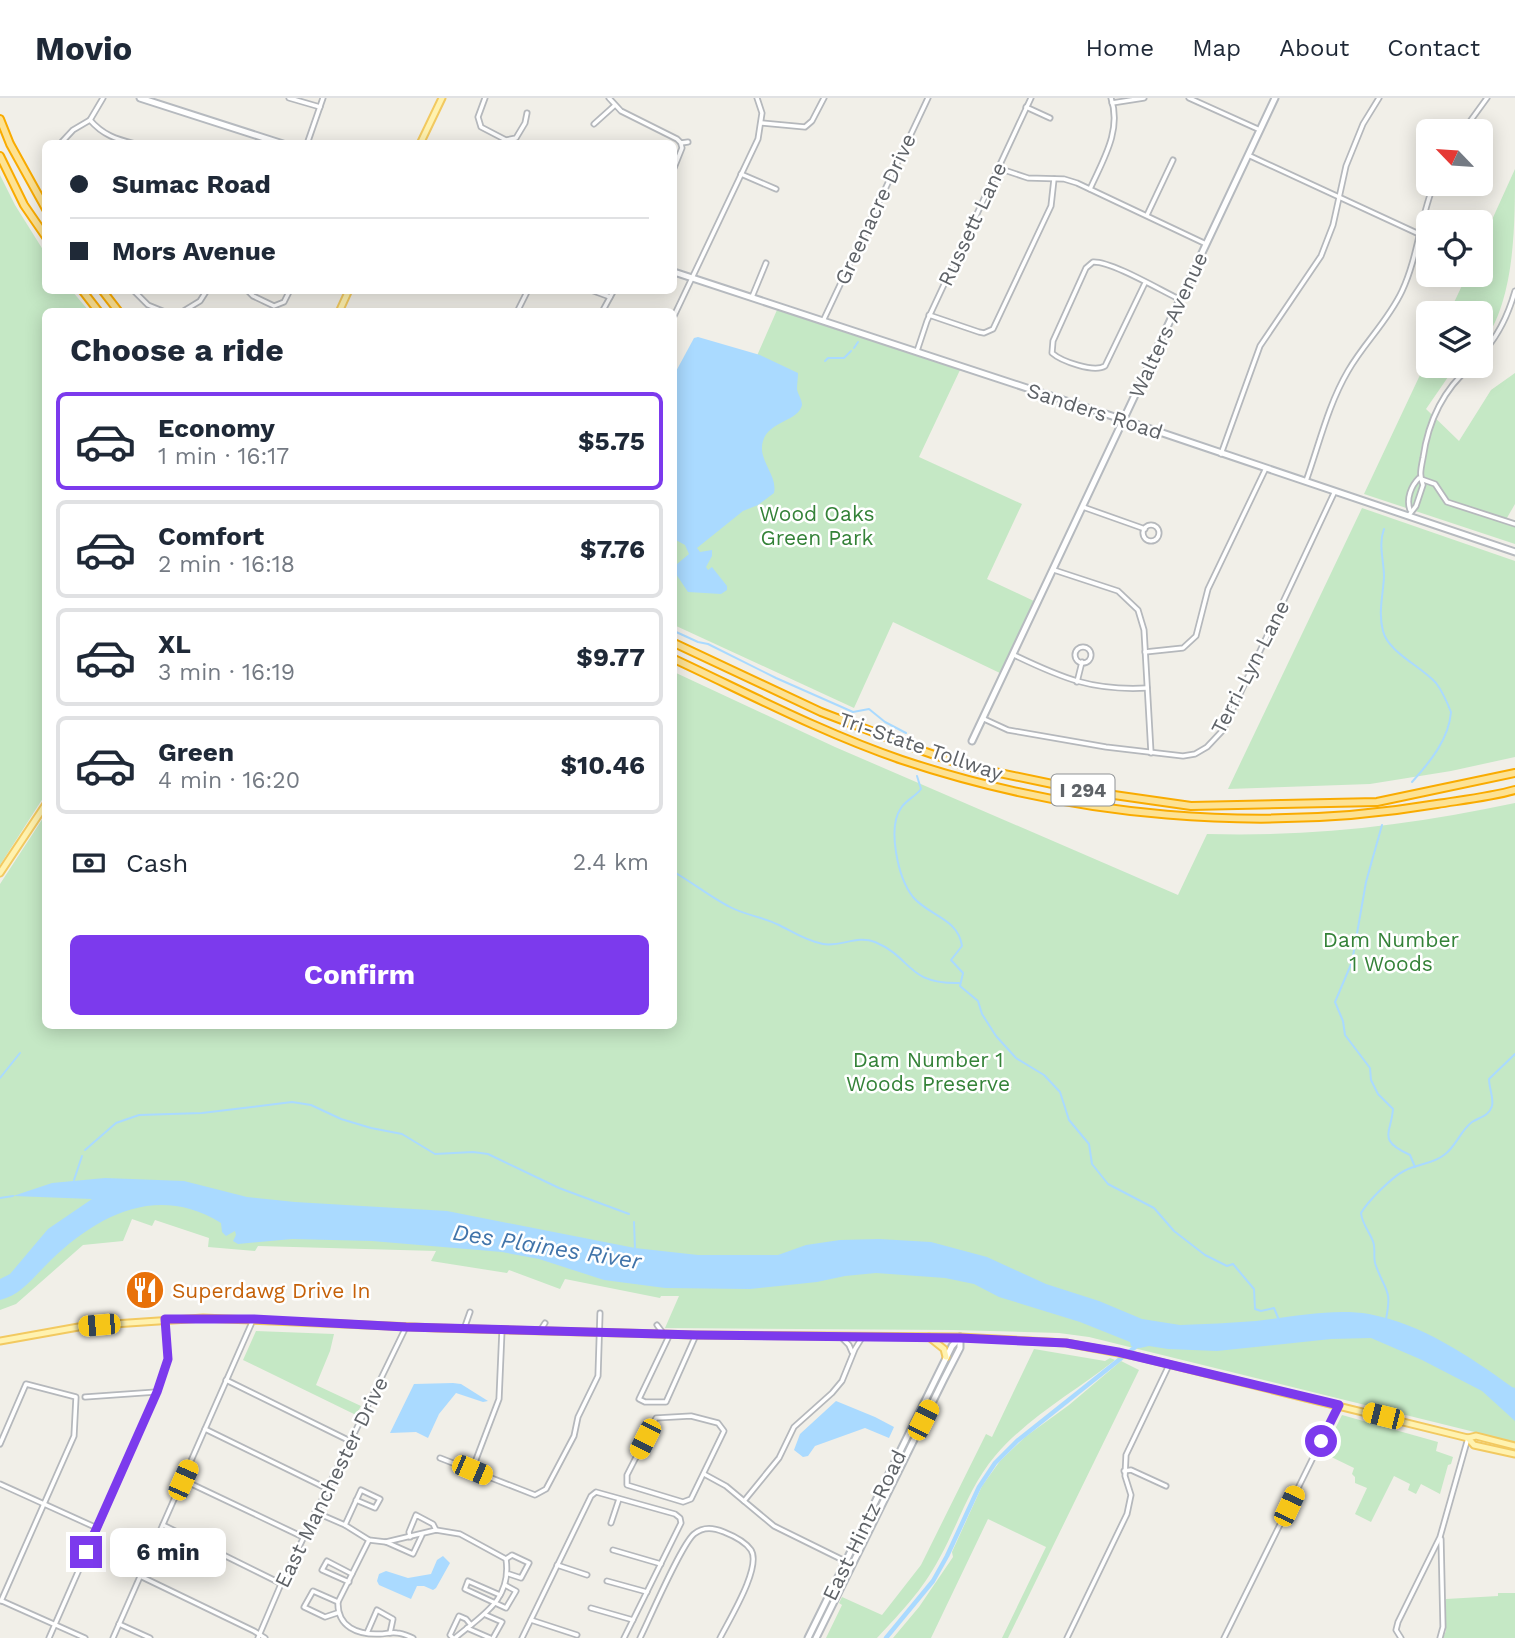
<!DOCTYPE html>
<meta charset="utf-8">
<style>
body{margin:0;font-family:"Work Sans",sans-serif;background:#f6f6f7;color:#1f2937;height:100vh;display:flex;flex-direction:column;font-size:26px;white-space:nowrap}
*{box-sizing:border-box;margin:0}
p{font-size:23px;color:#747a83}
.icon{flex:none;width:38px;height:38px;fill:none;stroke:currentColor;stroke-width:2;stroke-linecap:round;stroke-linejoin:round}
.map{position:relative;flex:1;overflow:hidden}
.details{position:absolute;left:42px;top:210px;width:635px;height:721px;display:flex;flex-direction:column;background:#fff;border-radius:10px;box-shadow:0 4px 18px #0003}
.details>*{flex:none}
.hud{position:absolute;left:42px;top:42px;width:635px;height:154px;border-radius:10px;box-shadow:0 4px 18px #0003;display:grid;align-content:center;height:154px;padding:0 28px;background:#fff}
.needle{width:46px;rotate:295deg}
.controls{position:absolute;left:1416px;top:21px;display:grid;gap:14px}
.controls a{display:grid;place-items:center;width:77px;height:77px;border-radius:10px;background:#fff;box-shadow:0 4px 18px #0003;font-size:35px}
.end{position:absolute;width:32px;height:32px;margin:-16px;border:9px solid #7c3aed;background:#fff;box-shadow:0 0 0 4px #fff}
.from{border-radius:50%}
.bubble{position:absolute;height:49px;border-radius:10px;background:#fff;box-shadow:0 4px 18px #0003;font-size:23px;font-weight:700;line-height:49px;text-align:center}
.car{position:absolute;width:21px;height:42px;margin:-21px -10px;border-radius:9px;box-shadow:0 0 5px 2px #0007;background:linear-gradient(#f5c518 24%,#345 0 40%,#f5c518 0 76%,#345 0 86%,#f5c518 0)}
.hud b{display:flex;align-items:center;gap:24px;height:66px;font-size:26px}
.hud b+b{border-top:2px solid #e0e1e3}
.hud i{width:18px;height:18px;background:#1f2937}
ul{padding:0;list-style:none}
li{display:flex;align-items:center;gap:21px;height:98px;margin:0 14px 10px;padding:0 14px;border:4px solid #e0e1e3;border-radius:10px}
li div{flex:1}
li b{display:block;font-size:26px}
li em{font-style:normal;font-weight:700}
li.current{border-color:#7c3aed}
li>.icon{width:63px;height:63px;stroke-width:1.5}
h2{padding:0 28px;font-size:32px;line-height:84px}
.pay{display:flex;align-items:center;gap:18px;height:77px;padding:0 28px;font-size:26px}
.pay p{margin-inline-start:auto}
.cta{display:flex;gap:14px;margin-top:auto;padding:14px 28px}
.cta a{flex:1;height:80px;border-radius:10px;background:#7c3aed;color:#fff;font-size:28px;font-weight:700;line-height:80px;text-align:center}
header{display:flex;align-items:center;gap:42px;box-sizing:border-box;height:98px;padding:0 35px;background:#fff;border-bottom:2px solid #e0e1e3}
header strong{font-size:33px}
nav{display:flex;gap:38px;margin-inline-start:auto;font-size:24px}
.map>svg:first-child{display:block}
.green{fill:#c5e8c5}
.water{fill:#aadaff}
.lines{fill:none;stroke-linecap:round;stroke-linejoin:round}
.stream{stroke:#aadaff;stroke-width:2}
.canal{stroke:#aadaff;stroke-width:4.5}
.street-casing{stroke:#b5b8bc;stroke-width:7}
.secondary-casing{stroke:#b6babf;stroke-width:9}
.primary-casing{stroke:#f2c960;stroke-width:9}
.highway-casing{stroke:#f9ab00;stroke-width:10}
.street{stroke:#fff;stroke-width:3.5}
.secondary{stroke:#fff;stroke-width:5}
.primary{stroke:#fff2af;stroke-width:5}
.highway{stroke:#fde293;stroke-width:6}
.route{stroke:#7c3aed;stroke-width:9}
.labels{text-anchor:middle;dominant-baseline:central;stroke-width:5;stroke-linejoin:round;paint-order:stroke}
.shield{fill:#fff;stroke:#8f9295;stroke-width:2}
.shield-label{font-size:19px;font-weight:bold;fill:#5f6368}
.street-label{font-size:21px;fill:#5f6368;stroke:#fff}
.park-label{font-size:21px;fill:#348238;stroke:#fff}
.food-label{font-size:21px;fill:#c56008;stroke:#fff;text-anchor:start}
.water-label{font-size:23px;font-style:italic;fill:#4174aa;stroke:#fff}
</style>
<header>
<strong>Movio</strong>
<nav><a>Home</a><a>Map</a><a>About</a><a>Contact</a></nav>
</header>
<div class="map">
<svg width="1515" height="1540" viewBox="0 0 1515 1540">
<rect width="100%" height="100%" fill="#f1efe8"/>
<g class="green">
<path d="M1515,71C1515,130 1515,204 1481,248L1480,215H1449L1467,177H1480L1481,146Z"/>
<path d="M0,77L15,107L45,155L46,192L72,193L89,213L46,214L45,697L0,767Z"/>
<path d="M777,212L960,272L919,359L1022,406L987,481L1036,504L1002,576L893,524L854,610L674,527V447Z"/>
<path d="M1428,260V268H1460L1448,279L1426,311L1459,343L1491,292L1515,275V406L1504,425L1515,429V446L1364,396Z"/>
<path d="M1362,410L1515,463V659L1451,673L1370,686L1228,691Z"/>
<path d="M674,574L835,649L1178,797L1207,736C1314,739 1411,727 1515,705V1344L1089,1239L1059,1235L953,1232L665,1230L679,1198H661L660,1200L565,1181L560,1191L509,1172L507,1175L431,1163L436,1153L258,1148L255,1153L208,1149L209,1140L155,1122L152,1128L132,1121L123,1143L83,1147L16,1206L0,1212V786L45,717L46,928H674Z"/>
<path d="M256,1233L334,1236L330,1253L316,1287L361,1308L356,1317L243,1262Z"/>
<path d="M1034,1251L1105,1263L1110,1260L1115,1262C1076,1293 1028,1319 995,1358C969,1389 958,1427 939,1461C921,1494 902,1513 877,1540H826L842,1507L839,1505L842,1499L882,1517L921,1467L986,1336L992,1339Z"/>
<path d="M1121,1263L1139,1272L1008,1540H1002L1046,1449L988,1421L931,1540H893L919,1509L953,1459L952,1454L982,1388L1000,1363L1025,1339L1069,1307Z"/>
<path d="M1342,1317L1438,1344L1436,1353L1453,1359L1451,1366L1448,1367L1440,1396L1421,1386L1416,1396L1408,1392L1410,1386L1394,1378L1371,1424L1355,1416L1367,1390L1355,1385V1379L1352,1376L1354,1370L1323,1355Z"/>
<path d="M1498,1495H1515V1540H1443L1446,1533V1501L1498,1498Z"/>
</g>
<g class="water">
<path d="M698,239L760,257L798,275C798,280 797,286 797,291C798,297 802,301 802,307C799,323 769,323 763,343C757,362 778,377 774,395L758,407L743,413L697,450L700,454L712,452V458L706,469L708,472L712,469L727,488V492L721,496L688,494L674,473L677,466L689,456L685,447L674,441V277L694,240Z"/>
<path d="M105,1080L184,1083L247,1099L295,1104L447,1113L635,1150L698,1157H778L806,1147L840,1142L879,1141L931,1144L987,1159L1046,1186L1099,1203L1142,1221L1180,1227C1205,1226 1231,1225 1256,1223C1292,1219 1333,1210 1369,1216C1422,1226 1469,1258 1512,1289L1515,1290V1323L1482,1293L1422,1262L1371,1240L1331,1241L1217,1253L1168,1251L1149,1248L1140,1250L1131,1248L1130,1244L1080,1224L999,1199L974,1186L945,1180L876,1175L845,1178L817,1184L750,1191L665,1190L604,1182L539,1161L502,1154L372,1143L292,1141L238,1146L233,1143L236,1137L235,1133L226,1138L222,1134L221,1125C158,1086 99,1116 51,1162C35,1177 22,1197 0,1202V1181L10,1176L48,1131L92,1101L13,1098L52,1085Z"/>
<path d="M453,1285L461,1286L488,1303L483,1304L456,1295L439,1316L428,1340L416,1334L390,1335L414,1286Z"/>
<path d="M836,1303L875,1319L894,1329L889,1340L865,1330L815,1348L808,1358L803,1359L794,1352L800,1336Z"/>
<path d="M443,1458L450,1465L436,1490L433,1492L424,1488H417L411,1501L379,1487L377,1483L379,1476L386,1473L408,1480L431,1476L437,1462Z"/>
</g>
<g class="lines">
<g class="stream">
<path d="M854,250L858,244"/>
<path d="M825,263L828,260H844L851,253"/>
<path d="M1384,431C1378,447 1384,462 1384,479C1383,498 1378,514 1383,533C1388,554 1422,569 1436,585C1443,594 1447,604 1451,614C1449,641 1430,664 1412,684"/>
<path d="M674,533L698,544L708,546L776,580L853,614L869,611L885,624L906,635"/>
<path d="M917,678L921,691C915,699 906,702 901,710C887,730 898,780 913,799C929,818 958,820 962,848L951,862L963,875L960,888L978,903L982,916L996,938L1016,960L1044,977L1060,994L1069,1022L1089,1046L1092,1066L1108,1086L1154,1110L1174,1133L1205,1157L1227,1168L1233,1166L1254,1191L1255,1211L1261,1213L1274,1210L1279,1222"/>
<path d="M1382,727L1366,784L1352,864L1335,904L1343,923L1345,937L1370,970L1371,982L1378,996L1393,1011C1391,1036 1377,1042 1410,1057L1415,1069"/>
<path d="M674,774C693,785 709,798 728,808C744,817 763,819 779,827C793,834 806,843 823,846C841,849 857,837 875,844C913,860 906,886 959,885"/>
<path d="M0,980L20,955"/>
<path d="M85,1052L116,1025L139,1017L202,1015L292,1004L311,1007L341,1021L371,1030L402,1036L435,1056L473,1054L488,1056L559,1090L629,1116"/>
<path d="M74,1082L82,1058"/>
<path d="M0,1100L13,1098"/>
<path d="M634,1124L635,1151"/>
<path d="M1386,1221C1392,1191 1386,1195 1376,1168C1372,1159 1377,1150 1372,1141C1368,1132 1362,1125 1361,1115C1368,1103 1392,1079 1404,1073C1417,1066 1433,1066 1444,1057C1456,1049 1460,1033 1472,1024C1480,1019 1489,1018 1492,1008C1494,1000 1489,990 1489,981L1515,956"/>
</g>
<path class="canal" d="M886,1540L933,1483L947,1458L979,1389L995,1365L1017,1343L1139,1246"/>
<g class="street-casing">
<g id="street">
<path d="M289,0L320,9"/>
<path d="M485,0L478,19L481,29L506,42L516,40L525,25L527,15"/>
<path d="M609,0L621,13L677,41L681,45L688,44"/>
<path d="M1189,0L1260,32"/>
<path d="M1112,5L1144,0"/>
<path d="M1026,9L1050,20"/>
<path d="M90,22C103,37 116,41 135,46"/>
<path d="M762,25L805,29L812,23L824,0"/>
<path d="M594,26L614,8"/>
<path d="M1463,33L1487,0"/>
<path d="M60,46L73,32L90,22L103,0"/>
<path d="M307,46L323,0"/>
<path d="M1248,57L1419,136"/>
<path d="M674,70L682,50L681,46"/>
<path d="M998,70L1028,80L1064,81L1077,85L1206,146"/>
<path d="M741,76L776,91"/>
<path d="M1090,91C1103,62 1122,32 1111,0"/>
<path d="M1147,117L1173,62"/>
<path d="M1145,185L1105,268C1094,275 1061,263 1052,255L1053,243L1086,170L1093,164C1111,163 1160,192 1179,201"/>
<path d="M133,192L148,207L165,214"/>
<path d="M247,192L253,198L274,208L284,204L290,192"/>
<path d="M591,192L610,199"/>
<path d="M752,199L766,165"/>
<path d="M182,214L200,203L207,192"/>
<path d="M517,214L528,192"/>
<path d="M602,214L614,192"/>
<path d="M929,217L979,234L984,235L993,231L1051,108L1054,81"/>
<path d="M674,218L758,41L762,15L757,0"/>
<path d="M823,223L928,0"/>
<path d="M917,253L927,223L1031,0"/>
<path d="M1480,258C1498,239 1508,218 1515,193"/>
<path d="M1221,356L1260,248L1321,158L1333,127L1346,68L1363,26L1379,0"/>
<path d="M1421,381L1435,386L1447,404L1515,426"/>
<path d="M1306,383C1319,347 1328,307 1348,273C1364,245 1388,223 1402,193C1418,159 1420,120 1434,86"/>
<path d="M1083,409L1145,431"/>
<path d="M1410,412C1406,401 1411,388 1419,380"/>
<path d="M1409,417L1416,408L1423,387C1419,378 1421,370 1423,360C1428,324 1443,292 1471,268"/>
<circle cx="1151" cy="435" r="8"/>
<path d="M1054,472L1118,493L1138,512L1144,532L1151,655"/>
<circle cx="1083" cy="557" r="8"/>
<path d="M1145,554L1183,550L1196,538L1208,491L1266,370"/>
<path d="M1014,557C1062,580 1092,593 1147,590"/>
<path d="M1077,584L1082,564"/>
<path d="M984,621L1008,632L1106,649L1183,658L1195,656L1207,649L1223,632L1335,393"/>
<path d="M657,1227L663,1235"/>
<path d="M464,1231L470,1214"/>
<path d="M540,1233L545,1225"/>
<path d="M670,1236L639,1301L645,1304H666L696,1237"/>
<path d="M840,1238L849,1247L852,1254"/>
<path d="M226,1282L350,1343"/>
<path d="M85,1299L156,1294"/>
<path d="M691,1318L718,1325L724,1333L691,1401L683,1404L627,1387V1377L656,1320Z"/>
<path d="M205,1331L326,1390"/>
<path d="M0,1346L26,1286L76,1299L74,1338L1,1503"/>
<path d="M440,1360L535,1397L546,1391L555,1374L574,1338L578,1319L598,1278L600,1215"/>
<path d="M472,1372L499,1301L502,1232"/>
<path d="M1124,1373L1131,1372L1166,1388"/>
<path d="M704,1376L726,1388L774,1428L845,1463"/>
<path d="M183,1382L303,1439"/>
<path d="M0,1386L97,1430"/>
<path d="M744,1403L779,1360L794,1329L832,1295L842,1283L855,1251L863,1238"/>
<path d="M315,1414L345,1427L369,1442L386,1444L436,1432L460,1436L506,1461C512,1502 482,1517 455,1540"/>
<path d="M611,1425L619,1401"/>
<path d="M163,1427L280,1485"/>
<path d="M345,1427L361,1392L380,1401L375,1410L356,1402"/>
<path d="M410,1439L409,1434L416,1417L433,1426L436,1432"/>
<path d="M369,1442L338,1504C337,1529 358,1537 380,1536C385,1536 391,1534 397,1535C402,1535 408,1538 413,1540"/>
<path d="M386,1444L413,1456L422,1437"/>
<path d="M613,1452L661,1466"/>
<path d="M506,1461L512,1457L529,1465L521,1480L509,1476"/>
<path d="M557,1467L587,1477"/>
<path d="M140,1478L254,1533L265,1540"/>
<path d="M607,1483L647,1494"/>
<path d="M349,1484L322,1472L327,1463L352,1476"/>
<path d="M500,1497L468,1483L465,1491L506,1510L516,1493L505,1487"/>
<path d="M2,1503L85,1540"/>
<path d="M591,1510L633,1522"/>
<path d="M337,1515L325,1519L304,1509L313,1493L338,1504"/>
<path d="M486,1517L502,1524L493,1540"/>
<path d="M531,1522L577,1537"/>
<path d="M119,1526L150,1540"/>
<path d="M467,1530L490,1540"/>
<path d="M367,1535L377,1512L393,1521L390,1535"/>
<path d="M49,1540L157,1294L168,1260L165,1221"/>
<path d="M113,1540L253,1222"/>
<path d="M258,1540L281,1486L406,1229"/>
<path d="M453,1540L450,1537L459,1518L466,1521L471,1527"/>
<path d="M522,1540L591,1398L596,1394L675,1416L680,1420L681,1425L624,1540"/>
<path d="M640,1540C650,1520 681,1447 694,1436C704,1428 714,1430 724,1434C734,1438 745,1443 751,1452C762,1469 729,1522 720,1540"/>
<path d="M1067,1540L1127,1416L1131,1397L1125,1378L1126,1357L1169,1267"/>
<path d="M1224,1540L1339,1307"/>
<path d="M1401,1540L1396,1532L1398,1524L1440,1439L1468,1340"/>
<path d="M1440,1540L1443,1529L1441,1441"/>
</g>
</g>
<g class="secondary-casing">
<g id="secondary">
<path d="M140,0L283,46"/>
<path d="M674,174L1124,322L1515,454"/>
<path d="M972,643L1275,0"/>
<path d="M808,1540L952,1248L960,1239"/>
<path d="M816,1540L944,1281L960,1250V1239"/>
</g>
</g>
<g class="primary-casing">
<g id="primary">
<path d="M420,46L442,0"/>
<path d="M339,214L349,192"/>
<path d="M0,775L46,706"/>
<path d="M929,1239L944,1251L946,1259"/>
<path d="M0,1243L84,1228L203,1220L437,1230L696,1237L960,1239L1066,1245L1135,1258L1468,1340L1476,1338L1515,1348"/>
<path d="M1468,1340L1474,1347L1515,1356"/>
</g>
</g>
<g class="highway-casing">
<g id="highway">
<path d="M0,21L10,46L46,111"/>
<path d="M0,58L24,107L46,139"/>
<path d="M82,192L99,214"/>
<path d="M102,192L119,214"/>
<path d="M674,545L821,614L923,653L966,668L1086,693L1191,708L1377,704L1515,675"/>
<path d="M674,561C749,596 823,635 902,662C1073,719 1259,736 1437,706C1462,702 1490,699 1515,692"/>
</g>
</g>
<use href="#street" class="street"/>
<use href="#secondary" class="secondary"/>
<use href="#primary" class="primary"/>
<use href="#highway" class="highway"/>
</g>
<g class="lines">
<path class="route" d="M86,1454L157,1294L168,1261L165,1221H254L406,1229L696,1237L960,1240L1066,1245L1118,1254L1339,1307L1321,1343"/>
</g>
<defs>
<g id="restaurant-disc" transform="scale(2.0125)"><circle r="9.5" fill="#e8710a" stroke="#fff"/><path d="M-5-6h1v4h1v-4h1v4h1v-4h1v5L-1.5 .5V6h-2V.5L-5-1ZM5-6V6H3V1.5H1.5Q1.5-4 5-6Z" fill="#fff"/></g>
</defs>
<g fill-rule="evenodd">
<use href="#restaurant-disc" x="145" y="1192"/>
</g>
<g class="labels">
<rect class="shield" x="1051.5" y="676.5" width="63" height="31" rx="5"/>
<g class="shield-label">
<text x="1083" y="692">I 294</text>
</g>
<g class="street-label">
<text transform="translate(875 111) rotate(-65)">Greenacre Drive</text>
<text transform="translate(972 126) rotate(-65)">Russett Lane</text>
<text transform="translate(1168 227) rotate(-65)">Walters Avenue</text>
<text transform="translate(1095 313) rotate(18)">Sanders Road</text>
<text transform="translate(1250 569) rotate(-63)">Terri-Lyn Lane</text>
<text transform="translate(921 648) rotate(19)">Tri-State Tollway</text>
<text transform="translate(331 1384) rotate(-64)">East Manchester Drive</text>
<text transform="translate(864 1427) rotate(-64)">East Hintz Road</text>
</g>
<g class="park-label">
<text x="817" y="415">Wood Oaks<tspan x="817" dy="24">Green Park</tspan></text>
<text x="1391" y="841">Dam Number<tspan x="1391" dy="24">1 Woods</tspan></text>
<text x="928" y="961">Dam Number 1<tspan x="928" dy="24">Woods Preserve</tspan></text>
</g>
<g class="food-label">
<text x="172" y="1192">Superdawg Drive In</text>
</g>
<g class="water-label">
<text transform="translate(547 1149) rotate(9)">Des Plaines River</text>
</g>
</g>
</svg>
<div class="controls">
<a><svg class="needle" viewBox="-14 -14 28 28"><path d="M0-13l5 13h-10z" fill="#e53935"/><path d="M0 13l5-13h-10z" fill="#747a83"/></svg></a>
<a><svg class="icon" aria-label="locate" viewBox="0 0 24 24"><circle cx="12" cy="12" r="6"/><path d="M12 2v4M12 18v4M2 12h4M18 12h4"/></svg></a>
<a><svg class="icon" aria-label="layers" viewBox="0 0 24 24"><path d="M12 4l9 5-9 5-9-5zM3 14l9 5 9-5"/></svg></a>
</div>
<i class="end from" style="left:1321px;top:1343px"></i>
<i class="end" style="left:86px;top:1454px"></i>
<div class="bubble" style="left:110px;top:1430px;width:116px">6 min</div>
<i class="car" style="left:99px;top:1227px;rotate:265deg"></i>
<i class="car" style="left:1383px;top:1318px;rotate:284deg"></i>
<i class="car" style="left:923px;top:1322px;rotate:27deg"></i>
<i class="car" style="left:645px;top:1341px;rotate:207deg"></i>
<i class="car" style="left:472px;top:1372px;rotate:113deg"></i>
<i class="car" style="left:183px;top:1382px;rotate:24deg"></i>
<i class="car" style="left:1289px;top:1408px;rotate:25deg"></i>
<div class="hud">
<b><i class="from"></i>Sumac Road</b>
<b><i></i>Mors Avenue</b>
</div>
<section class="details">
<h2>Choose a ride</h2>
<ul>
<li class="current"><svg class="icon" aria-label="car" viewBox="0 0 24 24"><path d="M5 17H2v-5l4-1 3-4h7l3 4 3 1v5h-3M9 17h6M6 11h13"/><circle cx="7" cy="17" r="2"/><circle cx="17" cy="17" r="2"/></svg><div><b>Economy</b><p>1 min · 16:17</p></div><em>$5.75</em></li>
<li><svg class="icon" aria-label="car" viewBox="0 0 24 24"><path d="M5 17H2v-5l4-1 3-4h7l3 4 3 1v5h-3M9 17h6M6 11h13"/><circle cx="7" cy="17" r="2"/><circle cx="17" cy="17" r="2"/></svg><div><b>Comfort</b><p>2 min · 16:18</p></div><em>$7.76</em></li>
<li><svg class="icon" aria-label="car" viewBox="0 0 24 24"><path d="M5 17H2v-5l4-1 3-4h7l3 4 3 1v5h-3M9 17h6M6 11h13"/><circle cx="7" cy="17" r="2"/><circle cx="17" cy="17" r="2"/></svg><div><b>XL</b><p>3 min · 16:19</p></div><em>$9.77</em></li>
<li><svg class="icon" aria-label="car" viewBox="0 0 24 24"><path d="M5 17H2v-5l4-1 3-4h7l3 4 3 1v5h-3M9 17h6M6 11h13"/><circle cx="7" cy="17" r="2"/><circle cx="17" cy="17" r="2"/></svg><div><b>Green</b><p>4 min · 16:20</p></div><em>$10.46</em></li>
</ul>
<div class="pay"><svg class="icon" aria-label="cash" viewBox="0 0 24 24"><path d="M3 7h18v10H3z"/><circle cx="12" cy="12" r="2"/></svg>Cash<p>2.4 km</p></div>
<div class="cta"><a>Confirm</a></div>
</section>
</div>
